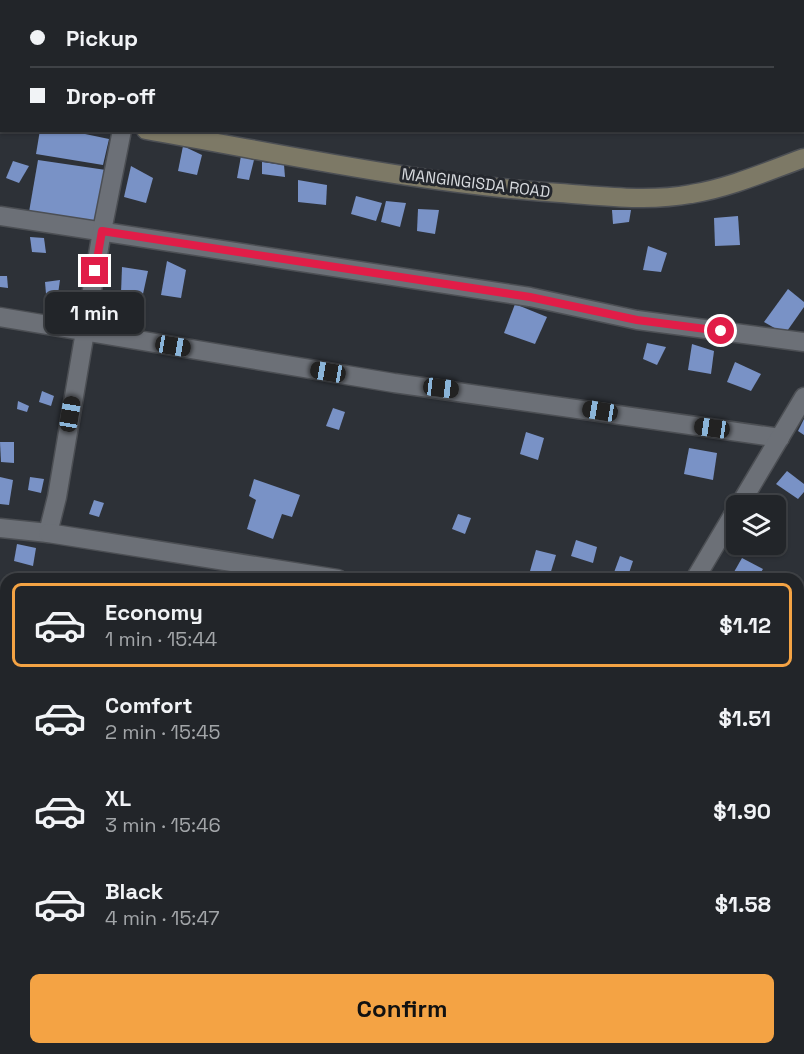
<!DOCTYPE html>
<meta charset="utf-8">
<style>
body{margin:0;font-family:"Space Grotesk",sans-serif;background:#2e3135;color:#f1f3f6;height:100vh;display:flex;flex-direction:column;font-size:22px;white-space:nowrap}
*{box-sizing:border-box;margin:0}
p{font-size:20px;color:#a2a5a8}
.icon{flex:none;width:33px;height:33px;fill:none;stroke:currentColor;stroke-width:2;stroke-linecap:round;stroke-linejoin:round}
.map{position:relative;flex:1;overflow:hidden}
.sheet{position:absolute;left:0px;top:573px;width:804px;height:482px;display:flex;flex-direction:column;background:#222529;border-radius:18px 18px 0 0;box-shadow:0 2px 4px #0004,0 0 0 2px #3f4246}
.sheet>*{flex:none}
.guide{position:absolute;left:0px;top:0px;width:804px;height:132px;box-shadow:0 2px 4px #0004,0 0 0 2px #3f4246;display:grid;align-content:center;height:132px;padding:0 30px;background:#222529}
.buttons{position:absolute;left:726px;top:495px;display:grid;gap:12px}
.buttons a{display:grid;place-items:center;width:60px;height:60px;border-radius:9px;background:#222529;box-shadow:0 2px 4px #0004,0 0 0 2px #3f4246;font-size:30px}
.end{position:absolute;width:27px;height:27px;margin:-14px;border:8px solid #e11d48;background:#fff;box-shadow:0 0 0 3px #fff}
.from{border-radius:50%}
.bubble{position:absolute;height:42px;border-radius:9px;background:#222529;box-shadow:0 2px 4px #0004,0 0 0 2px #3f4246;font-size:20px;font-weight:700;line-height:42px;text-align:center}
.car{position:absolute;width:18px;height:36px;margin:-18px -9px;border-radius:8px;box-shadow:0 0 4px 2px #0007;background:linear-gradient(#222 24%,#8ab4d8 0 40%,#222 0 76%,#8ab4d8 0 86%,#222 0)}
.guide b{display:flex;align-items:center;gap:21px;height:57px;font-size:22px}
.guide b+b{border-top:2px solid #3f4246}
.guide i{width:15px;height:15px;background:#f1f3f6}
ul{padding:10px 0 0;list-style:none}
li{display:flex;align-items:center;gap:18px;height:84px;margin:0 12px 9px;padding:0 18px;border:3px solid transparent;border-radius:9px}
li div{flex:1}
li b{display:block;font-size:22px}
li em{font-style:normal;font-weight:700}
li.selected{border-color:#f4a344}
li>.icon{width:54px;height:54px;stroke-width:1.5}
.cta{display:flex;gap:12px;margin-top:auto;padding:12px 30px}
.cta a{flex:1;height:69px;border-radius:9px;background:#f4a344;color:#111;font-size:24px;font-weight:700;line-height:69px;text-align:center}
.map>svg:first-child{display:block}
.building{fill:#7992c6}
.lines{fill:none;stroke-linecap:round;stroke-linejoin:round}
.street-casing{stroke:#4c4f54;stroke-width:21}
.secondary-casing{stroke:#4c4f54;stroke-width:21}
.street{stroke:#6c7077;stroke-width:18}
.secondary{stroke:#7d7966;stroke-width:18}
.route{stroke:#e11d48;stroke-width:8}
.labels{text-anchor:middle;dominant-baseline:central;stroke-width:6;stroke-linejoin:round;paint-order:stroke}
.street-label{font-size:16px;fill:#d7dade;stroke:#24272d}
</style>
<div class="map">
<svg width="804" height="1054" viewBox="0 0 804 1054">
<rect width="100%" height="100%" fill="#2d3137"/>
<g class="building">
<path d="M40,130H66L109,139L103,165L36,154Z"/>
<path d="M183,146L202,155L197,175L178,171Z"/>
<path d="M241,156L254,160L249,180L237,178Z"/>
<path d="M38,160L106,170L95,223L29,212Z"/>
<path d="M13,161L29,166L19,183L6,178Z"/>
<path d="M262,162L284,165L285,177L262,174Z"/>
<path d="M131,166L153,178L146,203L124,197Z"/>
<path d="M298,180L327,185L326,205L298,202Z"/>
<path d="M356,196L382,203L376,221L351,214Z"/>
<path d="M386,201L406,203L400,227L381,222Z"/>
<path d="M418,209L439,210L435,234L417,231Z"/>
<path d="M612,210H631L629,222L613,224Z"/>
<path d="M738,216L740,245L715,246L714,218Z"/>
<path d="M30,237L44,238L46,253L32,252Z"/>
<path d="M648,246L667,253L661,272L643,270Z"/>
<path d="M167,261L186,270L181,298L161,295Z"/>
<path d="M122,267L148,271L143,294L121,293Z"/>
<path d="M0,276H7L8,288L0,287Z"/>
<path d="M60,280L58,294H46L45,282Z"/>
<path d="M788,289L804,302V307L785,334L764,322Z"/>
<path d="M515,304L547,317L535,344L504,333Z"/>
<path d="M647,343L666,347L657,365L643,359Z"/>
<path d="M692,344L714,351L711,374L688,370Z"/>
<path d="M735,362L761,374L751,391L727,382Z"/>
<path d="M42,391L54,396L51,406L39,402Z"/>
<path d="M18,401L29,406L27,412L17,409Z"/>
<path d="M333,408L345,412L339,430L326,426Z"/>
<path d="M804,419V435L798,431Z"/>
<path d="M526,432L544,438L538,460L520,454Z"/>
<path d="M0,442H14V463L1,462Z"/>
<path d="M689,448L717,453L713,480L684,474Z"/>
<path d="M787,471L804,484V492L798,499L776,484Z"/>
<path d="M0,477L13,480L9,505L0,504Z"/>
<path d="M30,477L44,479L41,493L28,490Z"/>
<path d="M254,479L300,495L292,517L282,514L273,539L247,529L256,500L249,496Z"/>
<path d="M94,500L104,503L99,517L89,514Z"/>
<path d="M458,514L471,518L465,534L452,529Z"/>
<path d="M576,540L597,547L593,563L571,556Z"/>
<path d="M17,544L36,548L33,566L14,561Z"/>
<path d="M536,550L556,555L549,578L530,571Z"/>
<path d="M620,556L633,561L627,579L612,578Z"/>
<path d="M742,558L763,569L757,579H730Z"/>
<path d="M793,576L802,580L798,590V579H792Z"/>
<path d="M798,641L804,643L803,661L798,659Z"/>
<path d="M804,1010V1025L799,1022Z"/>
<path d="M358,1048H376L374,1054Z"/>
<path d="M510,1048H552L550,1054H508Z"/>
<path d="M738,1048H755L761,1051L760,1054H736Z"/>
</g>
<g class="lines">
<g class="street-casing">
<g id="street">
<path d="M0,216L530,297L637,320L804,342"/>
<path d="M0,317L394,383L780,438"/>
<path d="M739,506L804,397"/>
<path d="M0,528L48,533L57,497L102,231L122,130"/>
<path d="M48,533L338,579"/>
<path d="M695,579L736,510"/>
<path d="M0,724L6,725"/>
<path d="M0,841L6,805"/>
<path d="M585,1048L592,1054"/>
<path d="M401,1054L404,1048"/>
</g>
</g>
<g class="secondary-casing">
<g id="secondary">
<path d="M0,104H2"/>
<path d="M146,130C283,154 420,184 560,193C603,196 648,202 691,194C729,188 768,171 804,158"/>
</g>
</g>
<use href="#street" class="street"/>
<use href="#secondary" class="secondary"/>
</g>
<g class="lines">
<path class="route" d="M95,271L102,231L530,297L637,320L721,331"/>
</g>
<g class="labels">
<g class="street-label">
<text transform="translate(476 183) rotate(7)">MANGINGISDA ROAD</text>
</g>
</g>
</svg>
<div class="buttons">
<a><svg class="icon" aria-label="layers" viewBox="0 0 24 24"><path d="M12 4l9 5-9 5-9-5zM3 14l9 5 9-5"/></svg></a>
</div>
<i class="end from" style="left:721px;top:331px"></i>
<i class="end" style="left:95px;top:271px"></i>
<div class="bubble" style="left:45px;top:292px;width:99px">1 min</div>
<i class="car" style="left:173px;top:346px;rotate:100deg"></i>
<i class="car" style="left:328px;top:372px;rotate:280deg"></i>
<i class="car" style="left:441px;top:388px;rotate:97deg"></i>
<i class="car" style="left:600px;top:411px;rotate:279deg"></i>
<i class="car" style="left:70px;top:414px;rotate:9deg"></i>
<i class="car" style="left:712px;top:428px;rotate:278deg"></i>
<div class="guide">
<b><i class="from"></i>Pickup</b>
<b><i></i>Drop-off</b>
</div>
<section class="sheet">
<ul>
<li class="selected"><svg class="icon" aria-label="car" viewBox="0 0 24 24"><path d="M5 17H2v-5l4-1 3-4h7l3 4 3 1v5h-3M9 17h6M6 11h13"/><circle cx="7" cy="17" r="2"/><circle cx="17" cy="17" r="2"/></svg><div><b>Economy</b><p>1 min · 15:44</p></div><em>$1.12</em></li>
<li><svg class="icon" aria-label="car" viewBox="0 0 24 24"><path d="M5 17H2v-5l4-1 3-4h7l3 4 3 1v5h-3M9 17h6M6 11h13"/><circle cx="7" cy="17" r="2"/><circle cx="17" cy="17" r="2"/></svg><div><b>Comfort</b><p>2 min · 15:45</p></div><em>$1.51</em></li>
<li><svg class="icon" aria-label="car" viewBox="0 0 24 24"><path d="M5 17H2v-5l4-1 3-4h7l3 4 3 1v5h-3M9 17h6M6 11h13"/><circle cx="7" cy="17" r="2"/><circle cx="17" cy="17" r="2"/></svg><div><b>XL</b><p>3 min · 15:46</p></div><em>$1.90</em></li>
<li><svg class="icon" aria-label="car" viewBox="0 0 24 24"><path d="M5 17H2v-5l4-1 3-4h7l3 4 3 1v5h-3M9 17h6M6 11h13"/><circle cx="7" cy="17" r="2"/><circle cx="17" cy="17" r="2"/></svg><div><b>Black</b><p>4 min · 15:47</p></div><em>$1.58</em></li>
</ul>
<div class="cta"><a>Confirm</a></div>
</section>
</div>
